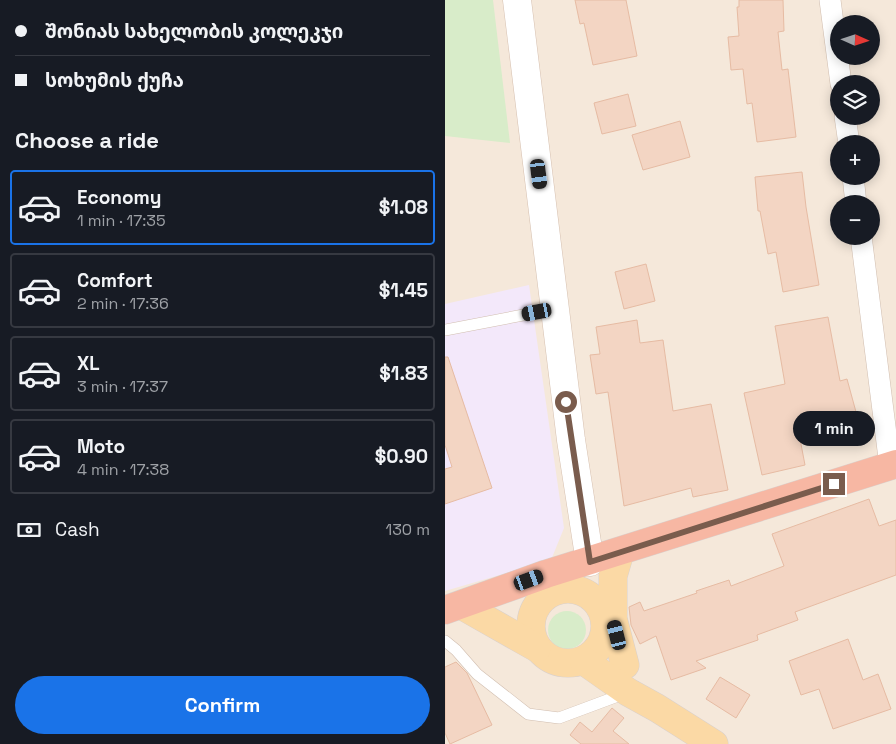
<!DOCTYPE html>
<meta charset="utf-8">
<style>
body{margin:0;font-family:"Space Grotesk","Noto Sans Georgian",sans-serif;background:#20242c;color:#f1f3f6;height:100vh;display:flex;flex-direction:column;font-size:19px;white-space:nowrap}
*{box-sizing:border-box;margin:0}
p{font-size:16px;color:#9ea1a6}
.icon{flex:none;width:28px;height:28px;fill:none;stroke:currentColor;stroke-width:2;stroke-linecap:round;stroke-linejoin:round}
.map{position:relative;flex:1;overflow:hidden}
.panel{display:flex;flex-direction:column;background:#171b24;width:445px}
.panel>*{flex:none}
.banner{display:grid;align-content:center;height:110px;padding:0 15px;background:#171b24}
.needle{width:32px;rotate:93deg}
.controls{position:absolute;left:385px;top:15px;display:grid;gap:10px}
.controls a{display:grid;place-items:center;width:50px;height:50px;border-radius:50%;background:#171b24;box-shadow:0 2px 12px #0003;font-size:25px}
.end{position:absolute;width:22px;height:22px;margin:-11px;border:6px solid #7a5c4d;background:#fff;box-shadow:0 0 0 2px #fff}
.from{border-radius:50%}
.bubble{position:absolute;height:35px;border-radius:18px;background:#171b24;box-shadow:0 2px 12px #0003;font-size:16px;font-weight:700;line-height:35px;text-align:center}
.car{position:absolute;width:15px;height:30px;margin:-15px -8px;border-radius:6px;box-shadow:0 0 4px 1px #0007;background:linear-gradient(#222 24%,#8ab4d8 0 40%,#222 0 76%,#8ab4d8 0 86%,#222 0)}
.banner b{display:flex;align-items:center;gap:18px;height:48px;font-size:19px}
.banner b+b{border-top:1px solid #363941}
.banner i{width:12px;height:12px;background:#f1f3f6}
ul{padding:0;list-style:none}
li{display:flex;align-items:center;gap:15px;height:75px;margin:0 10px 8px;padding:0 5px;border:2px solid #363941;border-radius:5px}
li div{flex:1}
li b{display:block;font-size:19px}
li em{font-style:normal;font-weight:700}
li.on{border-color:#1a73e8}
li>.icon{width:45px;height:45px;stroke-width:1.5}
h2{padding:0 15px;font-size:22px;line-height:60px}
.pay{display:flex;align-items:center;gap:12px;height:55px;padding:0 15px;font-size:19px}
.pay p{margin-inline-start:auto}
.primary-button{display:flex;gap:10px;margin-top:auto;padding:10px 15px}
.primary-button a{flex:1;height:58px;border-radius:30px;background:#1a73e8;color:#fff;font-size:20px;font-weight:700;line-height:58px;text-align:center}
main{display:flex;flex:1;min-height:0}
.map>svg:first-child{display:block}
.residential{fill:#f5e8da;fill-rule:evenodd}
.education{fill:#f3e8fa}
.green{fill:#d8ecc9}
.building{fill:#f3d5c3;stroke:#e6bba3}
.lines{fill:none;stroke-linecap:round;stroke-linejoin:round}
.lane-casing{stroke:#d1beb0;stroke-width:12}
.street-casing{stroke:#d1beb0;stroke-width:22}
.secondary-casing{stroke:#d6c0b0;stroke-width:29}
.primary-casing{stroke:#dad1cd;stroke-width:29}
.highway-casing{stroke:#dad1cd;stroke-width:29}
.lane{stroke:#fff;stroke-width:11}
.street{stroke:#fff;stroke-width:21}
.secondary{stroke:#fff;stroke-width:28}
.primary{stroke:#fbd9a5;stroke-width:28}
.highway{stroke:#f7b7a3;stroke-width:28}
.route{stroke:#7a5c4d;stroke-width:6}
</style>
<main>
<section class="panel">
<div class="banner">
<b><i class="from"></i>შონიას სახელობის კოლეკჯი</b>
<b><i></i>სოხუმის ქუჩა</b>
</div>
<h2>Choose a ride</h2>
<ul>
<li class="on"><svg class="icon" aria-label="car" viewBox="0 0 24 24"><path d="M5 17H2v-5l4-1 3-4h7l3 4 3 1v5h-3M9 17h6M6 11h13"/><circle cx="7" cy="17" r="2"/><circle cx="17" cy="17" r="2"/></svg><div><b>Economy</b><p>1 min · 17:35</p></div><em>$1.08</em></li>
<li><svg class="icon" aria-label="car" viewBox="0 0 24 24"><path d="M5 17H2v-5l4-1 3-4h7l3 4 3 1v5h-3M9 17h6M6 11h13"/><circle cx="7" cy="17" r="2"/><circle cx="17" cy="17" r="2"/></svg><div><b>Comfort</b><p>2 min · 17:36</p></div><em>$1.45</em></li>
<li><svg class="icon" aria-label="car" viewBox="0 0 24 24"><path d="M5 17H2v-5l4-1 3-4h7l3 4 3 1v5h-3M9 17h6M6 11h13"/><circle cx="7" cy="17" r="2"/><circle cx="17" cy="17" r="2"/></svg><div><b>XL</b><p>3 min · 17:37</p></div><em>$1.83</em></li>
<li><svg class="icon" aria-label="car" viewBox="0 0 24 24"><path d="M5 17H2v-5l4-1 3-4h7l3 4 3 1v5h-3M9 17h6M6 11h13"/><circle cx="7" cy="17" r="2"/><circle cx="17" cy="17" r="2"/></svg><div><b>Moto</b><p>4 min · 17:38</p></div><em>$0.90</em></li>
</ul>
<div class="pay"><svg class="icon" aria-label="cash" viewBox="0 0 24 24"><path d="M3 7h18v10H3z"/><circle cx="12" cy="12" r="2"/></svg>Cash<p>130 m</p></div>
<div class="primary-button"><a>Confirm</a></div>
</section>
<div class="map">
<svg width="451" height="744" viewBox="0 0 451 744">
<rect width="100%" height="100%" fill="#fdf6ec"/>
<path class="residential" d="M0,0H451V744H0ZM394,24H426V56H394ZM394,84H426V116H394ZM394,144H426V176H394ZM394,204H426V236H394Z"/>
<path class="education" d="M84,285L119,528L106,560L0,591V304Z"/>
<g class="green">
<path d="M0,0H48L65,143L0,136Z"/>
<circle cx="122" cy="630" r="19"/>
</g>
<g class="building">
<path d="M130,0H181L192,56L148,65L139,23L135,24Z"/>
<path d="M294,0H338L339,31L333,32L337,70L343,69L351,137L312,142L307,103L302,104L298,69L286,70L283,37L294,36L292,7H294Z"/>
<path d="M183,94L191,126L157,134L149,103Z"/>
<path d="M235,121L245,157L198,170L187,135Z"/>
<path d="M357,172L361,207L374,285L338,292L331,252L323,254L315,211H313L310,177Z"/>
<path d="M201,264L210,301L179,309L170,272Z"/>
<path d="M383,317L395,381L402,379L414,423L355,439L360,465L317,475L299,393L340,384L330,326Z"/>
<path d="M192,320L195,343L218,340L228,411L266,404L283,490L248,497L246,488L179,506L163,392L151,394L145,355L155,354L151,327Z"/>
<path d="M0,357H3L47,488L0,504V469L7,467L0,445Z"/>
<path d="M424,499L434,526L451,520V575L350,612L353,620L312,635L313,640L251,661L261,668L226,680L211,636L195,644L186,625L184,607L195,602L199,611L252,593L251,591L284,580L286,586L339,566L327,534Z"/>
<path d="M403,639L418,680L433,674L446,709L388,729L374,689L356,695L344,661Z"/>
<path d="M11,662L22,673L47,725L5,744L0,733V667Z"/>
<path d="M275,677L305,695L291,718L261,699Z"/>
<path d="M167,708L179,718L168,731L184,744H136L125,735L135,722L147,732Z"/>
</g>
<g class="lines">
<g class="lane-casing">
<g id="lane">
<path d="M0,330L110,309"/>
<path d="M0,641L11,650L32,674L83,714L114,718L181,693"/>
</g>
</g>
<g class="street-casing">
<g id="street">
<path d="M385,0L396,84"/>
<path d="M400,116L404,144"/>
<path d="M408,176L411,204"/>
<path d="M416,236L445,466"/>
</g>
</g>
<g class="secondary-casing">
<path id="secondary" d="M72,0L126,440L145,562"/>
</g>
<g class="primary-casing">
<g id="primary">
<path d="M175,552L168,576V619L180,665"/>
<circle cx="123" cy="626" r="37"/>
<path d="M16,605L92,648"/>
<path d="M139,661L183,692L212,708L269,744"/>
</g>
</g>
<g class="highway-casing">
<path id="highway" d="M0,610L101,574L451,464"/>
</g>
<use href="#lane" class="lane"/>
<use href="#street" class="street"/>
<use href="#secondary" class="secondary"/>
<use href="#primary" class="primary"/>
<use href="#highway" class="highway"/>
</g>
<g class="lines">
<path class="route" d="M121,402L145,562L389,484"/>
</g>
</svg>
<div class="controls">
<a><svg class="needle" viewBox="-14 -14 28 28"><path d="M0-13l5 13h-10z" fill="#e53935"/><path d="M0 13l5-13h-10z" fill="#9ea1a6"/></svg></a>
<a><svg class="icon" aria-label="layers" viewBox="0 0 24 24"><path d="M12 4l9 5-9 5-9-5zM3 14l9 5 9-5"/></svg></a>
<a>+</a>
<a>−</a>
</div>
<i class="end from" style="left:121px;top:402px"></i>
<i class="end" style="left:389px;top:484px"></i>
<div class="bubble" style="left:348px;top:411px;width:82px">1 min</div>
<i class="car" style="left:94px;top:174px;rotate:173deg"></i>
<i class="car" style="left:92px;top:312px;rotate:259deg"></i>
<i class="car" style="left:84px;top:580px;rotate:70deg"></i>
<i class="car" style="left:172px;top:635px;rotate:346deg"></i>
</div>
</main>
